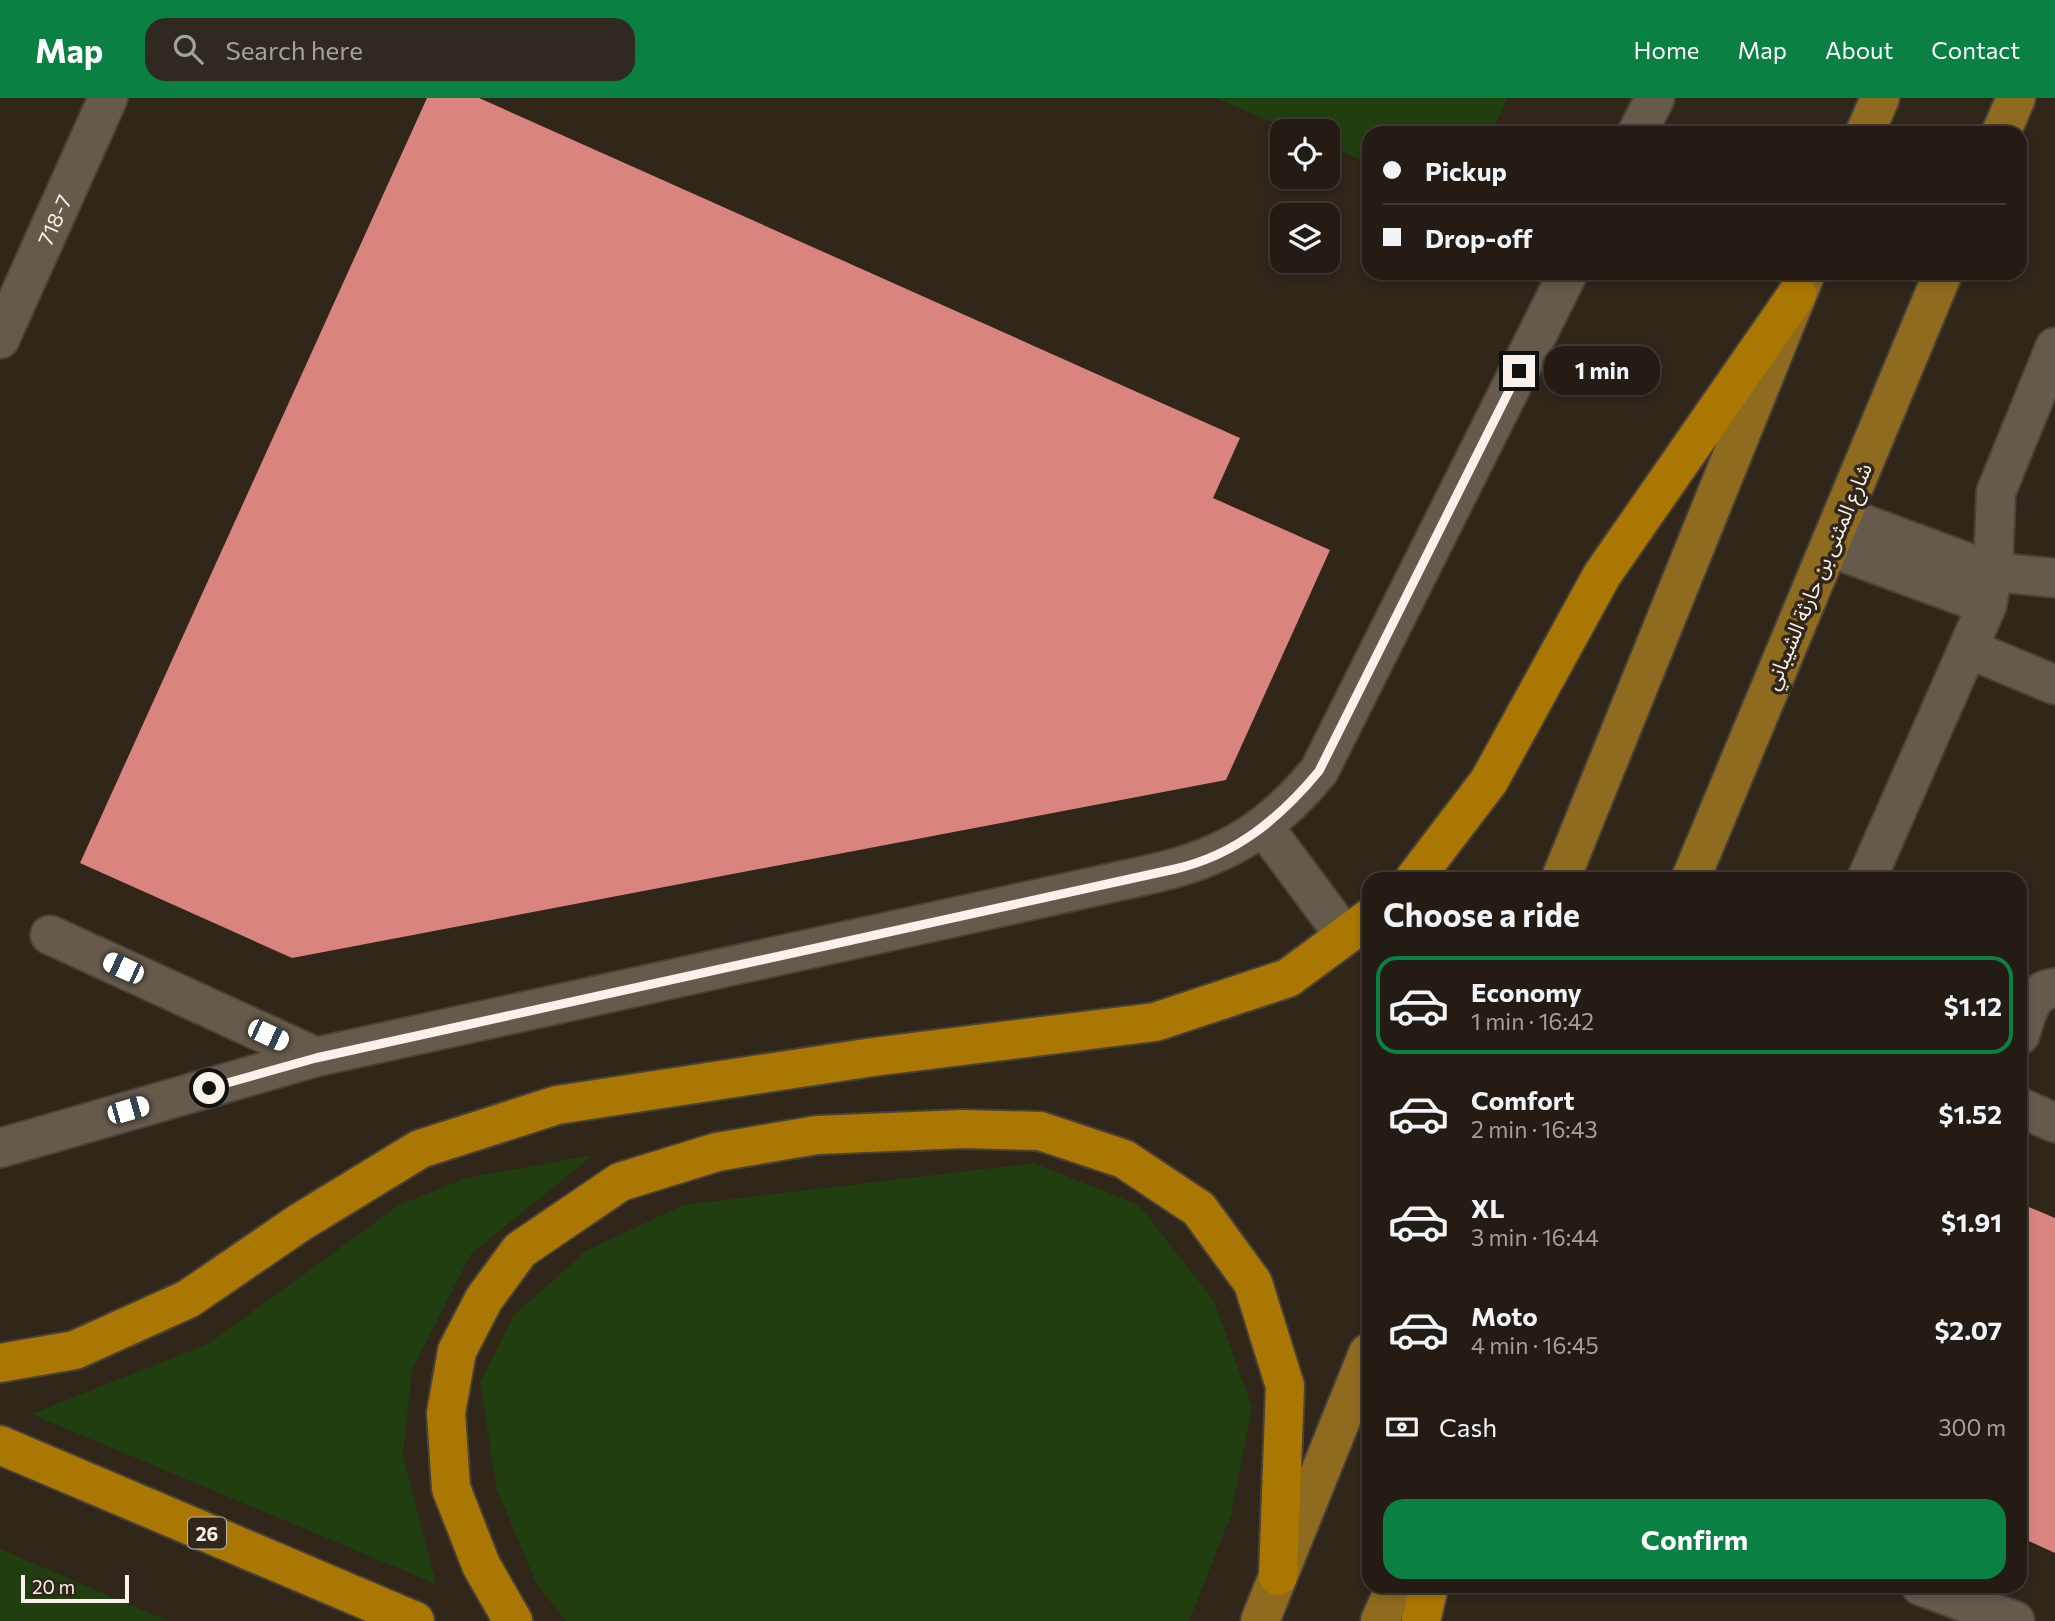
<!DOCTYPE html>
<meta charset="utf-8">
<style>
body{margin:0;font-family:Commissioner,"Noto Sans Arabic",sans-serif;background:#302922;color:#f1f3f6;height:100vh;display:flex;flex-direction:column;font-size:26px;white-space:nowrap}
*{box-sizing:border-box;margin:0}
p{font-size:23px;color:#a3a1a0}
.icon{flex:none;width:38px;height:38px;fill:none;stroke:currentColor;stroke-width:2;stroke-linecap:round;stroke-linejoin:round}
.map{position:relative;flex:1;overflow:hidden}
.sheet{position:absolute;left:1362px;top:774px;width:665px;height:721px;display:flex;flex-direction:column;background:#241c14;border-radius:21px;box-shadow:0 4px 10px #0003,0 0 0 2px #413a34}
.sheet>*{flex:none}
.hud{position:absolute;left:1362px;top:28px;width:665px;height:154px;border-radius:21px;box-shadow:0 4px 10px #0003,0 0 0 2px #413a34;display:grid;align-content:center;height:154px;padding:0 21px;background:#241c14}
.controls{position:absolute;left:1270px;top:21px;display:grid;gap:14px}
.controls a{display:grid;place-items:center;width:70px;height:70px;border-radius:14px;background:#241c14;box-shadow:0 4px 10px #0003,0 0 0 2px #413a34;font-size:35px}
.scale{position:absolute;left:21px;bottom:18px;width:108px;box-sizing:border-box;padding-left:7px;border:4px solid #faf2ea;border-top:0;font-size:19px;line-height:24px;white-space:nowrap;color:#faf2ea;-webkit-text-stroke:5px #30261a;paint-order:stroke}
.end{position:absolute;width:32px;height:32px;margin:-16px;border:9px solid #faf2ea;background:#111;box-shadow:0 0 0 4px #111}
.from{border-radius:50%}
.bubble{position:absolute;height:49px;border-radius:21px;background:#241c14;box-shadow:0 4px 10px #0003,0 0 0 2px #413a34;font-size:23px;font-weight:700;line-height:49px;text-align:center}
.car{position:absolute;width:21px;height:42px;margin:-21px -10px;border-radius:9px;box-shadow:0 0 5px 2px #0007;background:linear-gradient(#fff 24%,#345 0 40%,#fff 0 76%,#345 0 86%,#fff 0)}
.hud b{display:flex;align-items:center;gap:24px;height:66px;font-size:26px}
.hud b+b{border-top:2px solid #413a34}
.hud i{width:18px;height:18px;background:#f1f3f6}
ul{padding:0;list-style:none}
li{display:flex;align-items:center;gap:21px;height:98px;margin:0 14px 10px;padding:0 7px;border:4px solid transparent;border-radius:21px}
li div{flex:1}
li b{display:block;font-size:26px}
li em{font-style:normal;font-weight:700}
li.current{border-color:#0b8043}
li>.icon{width:63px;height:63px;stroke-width:1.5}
h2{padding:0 21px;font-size:32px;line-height:84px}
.pay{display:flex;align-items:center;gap:18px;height:77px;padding:0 21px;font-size:26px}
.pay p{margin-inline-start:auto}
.primary-button{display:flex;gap:14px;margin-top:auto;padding:14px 21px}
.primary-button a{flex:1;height:80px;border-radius:21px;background:#0b8043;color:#fff;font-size:28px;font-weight:700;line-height:80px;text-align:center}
header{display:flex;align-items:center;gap:42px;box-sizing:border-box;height:98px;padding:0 35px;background:#0b8043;color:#fff}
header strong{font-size:33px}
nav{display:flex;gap:38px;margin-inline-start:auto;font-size:24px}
.search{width:490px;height:63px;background:#302922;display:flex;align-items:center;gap:18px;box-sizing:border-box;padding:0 24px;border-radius:21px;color:#a3a1a0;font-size:26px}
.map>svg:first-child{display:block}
.green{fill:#213e11}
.building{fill:#da8480}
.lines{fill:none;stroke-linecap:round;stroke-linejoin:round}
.minor-casing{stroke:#4a4137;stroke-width:42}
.major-casing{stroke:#4a4137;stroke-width:42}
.highway-casing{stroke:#4a4137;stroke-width:42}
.minor{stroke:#665a4c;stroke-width:38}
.major{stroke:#8f6b20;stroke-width:38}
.highway{stroke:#ab7703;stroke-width:38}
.route{stroke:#faf2ea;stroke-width:9}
.labels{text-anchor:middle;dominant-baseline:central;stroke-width:7;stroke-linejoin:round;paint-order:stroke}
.shield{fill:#30261a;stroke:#bdb5ac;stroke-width:2}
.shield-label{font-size:19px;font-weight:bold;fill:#faf2ea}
.street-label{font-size:21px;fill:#faf2ea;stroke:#30261a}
</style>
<header>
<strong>Map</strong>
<div class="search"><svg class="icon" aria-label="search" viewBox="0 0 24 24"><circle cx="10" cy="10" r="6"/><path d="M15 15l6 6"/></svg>Search here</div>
<nav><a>Home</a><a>Map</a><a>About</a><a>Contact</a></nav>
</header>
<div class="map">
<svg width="2055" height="1523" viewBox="0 0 2055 1523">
<rect width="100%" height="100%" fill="#30261a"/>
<g class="green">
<path d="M1215,0H1507L1492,35H1368V65L1328,48V33H1293Z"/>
<path d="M593,1057L471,1156L412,1272L403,1357L436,1486L31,1316L208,1246L399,1107L466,1080Z"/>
<path d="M1034,1065L1139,1107L1214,1203L1252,1309L1231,1417L1189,1523H566L537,1487L497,1392L480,1284L514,1217L586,1153L683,1107Z"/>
<path d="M0,1451L168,1523H0Z"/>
</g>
<g class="building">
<path d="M427,0H479L1240,340L1213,400L1330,452L1226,682L292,860L80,765Z"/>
<path d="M2024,1107L2055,1120V1455L2020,1439V1117Z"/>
</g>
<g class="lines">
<g class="minor-casing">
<g id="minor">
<path d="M1637,35L1655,0"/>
<path id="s1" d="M0,241L108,0"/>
<path d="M1842,418L1993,474L2055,480"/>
<path d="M1829,449L1987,507"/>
<path d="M1969,551L2055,587"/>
<path d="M1264,729L1345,838"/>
<path d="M1867,780L1987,507L1993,474L1996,394L2055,249"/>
<path d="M50,837L316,959"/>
<path d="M2020,937C2027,916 2030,892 2055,890"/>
<path d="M2020,1009L2055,1025"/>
<path d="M0,1050L316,959L1156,775C1228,758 1272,730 1319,673L1568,175"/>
<path d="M1921,1488L2015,1523"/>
</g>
</g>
<g class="major-casing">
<g id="major">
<path d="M1865,35L1880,0"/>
<path d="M2001,35L2016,0"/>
<path d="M1561,780L1806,175"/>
<path d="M1691,780L1943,175"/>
<path d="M1260,1523L1368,1255"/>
<path d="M1380,1523L1396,1488"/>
</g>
</g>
<g class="highway-casing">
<g id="highway">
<path d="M1415,780L1489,683L1602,477L1797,196"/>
<path d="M0,1265L75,1252L188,1201L299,1125L420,1051L557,1007L873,959L1155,924L1288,880L1368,821"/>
<path d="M0,1347L415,1523"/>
<path d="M513,1523L481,1467L451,1390L446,1315L457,1253L484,1201L520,1152L620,1084L717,1054L817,1037L963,1031L1040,1033L1124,1061L1199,1111L1253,1185L1285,1288L1278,1478"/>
<path d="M1421,1523L1429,1488"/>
</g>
</g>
<use href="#minor" class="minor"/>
<use href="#major" class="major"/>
<use href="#highway" class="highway"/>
</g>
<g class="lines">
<path class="route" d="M209,990L316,960L1175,771C1236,757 1280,720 1319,673L1519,273"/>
</g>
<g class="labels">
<rect class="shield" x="188" y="1419.5" width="38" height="31" rx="5"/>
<g class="shield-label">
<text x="207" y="1435">26</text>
</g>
<g class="street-label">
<text stroke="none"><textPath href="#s1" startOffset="131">718-7</textPath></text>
<text transform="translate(1817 478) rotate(-67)">شارع المثنى بن حارثة الشيباني</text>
</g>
</g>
</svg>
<div class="controls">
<a><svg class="icon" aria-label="locate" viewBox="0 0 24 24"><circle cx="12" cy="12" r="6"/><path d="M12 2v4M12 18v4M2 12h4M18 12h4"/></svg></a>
<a><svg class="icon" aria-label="layers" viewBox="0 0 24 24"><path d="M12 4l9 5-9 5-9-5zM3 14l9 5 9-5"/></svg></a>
</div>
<div class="scale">20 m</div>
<i class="end from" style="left:209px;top:990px"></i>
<i class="end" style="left:1519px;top:273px"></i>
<div class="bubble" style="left:1544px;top:248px;width:116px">1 min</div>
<i class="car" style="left:123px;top:870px;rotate:295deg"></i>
<i class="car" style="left:268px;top:937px;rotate:115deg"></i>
<i class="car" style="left:128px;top:1012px;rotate:74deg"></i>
<div class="hud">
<b><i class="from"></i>Pickup</b>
<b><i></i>Drop-off</b>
</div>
<section class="sheet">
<h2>Choose a ride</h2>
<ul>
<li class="current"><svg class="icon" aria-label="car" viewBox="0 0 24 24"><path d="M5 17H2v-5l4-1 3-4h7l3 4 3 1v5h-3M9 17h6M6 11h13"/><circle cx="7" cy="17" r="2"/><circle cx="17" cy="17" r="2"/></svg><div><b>Economy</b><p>1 min · 16:42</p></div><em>$1.12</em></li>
<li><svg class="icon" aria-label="car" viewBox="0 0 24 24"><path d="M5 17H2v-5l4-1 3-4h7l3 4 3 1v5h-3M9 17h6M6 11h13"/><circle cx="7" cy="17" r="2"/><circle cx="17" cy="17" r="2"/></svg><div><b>Comfort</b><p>2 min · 16:43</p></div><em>$1.52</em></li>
<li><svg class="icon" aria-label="car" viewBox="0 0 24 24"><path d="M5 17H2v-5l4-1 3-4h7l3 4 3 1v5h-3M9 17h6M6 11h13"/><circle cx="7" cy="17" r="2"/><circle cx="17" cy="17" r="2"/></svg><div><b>XL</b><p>3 min · 16:44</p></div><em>$1.91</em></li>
<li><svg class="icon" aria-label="car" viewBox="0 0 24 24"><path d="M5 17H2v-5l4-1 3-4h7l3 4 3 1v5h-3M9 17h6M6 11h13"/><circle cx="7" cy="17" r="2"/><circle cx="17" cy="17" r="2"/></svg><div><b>Moto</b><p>4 min · 16:45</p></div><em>$2.07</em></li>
</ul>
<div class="pay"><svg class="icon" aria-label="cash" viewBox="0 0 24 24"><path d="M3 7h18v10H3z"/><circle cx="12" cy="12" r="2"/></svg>Cash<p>300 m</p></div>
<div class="primary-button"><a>Confirm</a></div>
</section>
</div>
